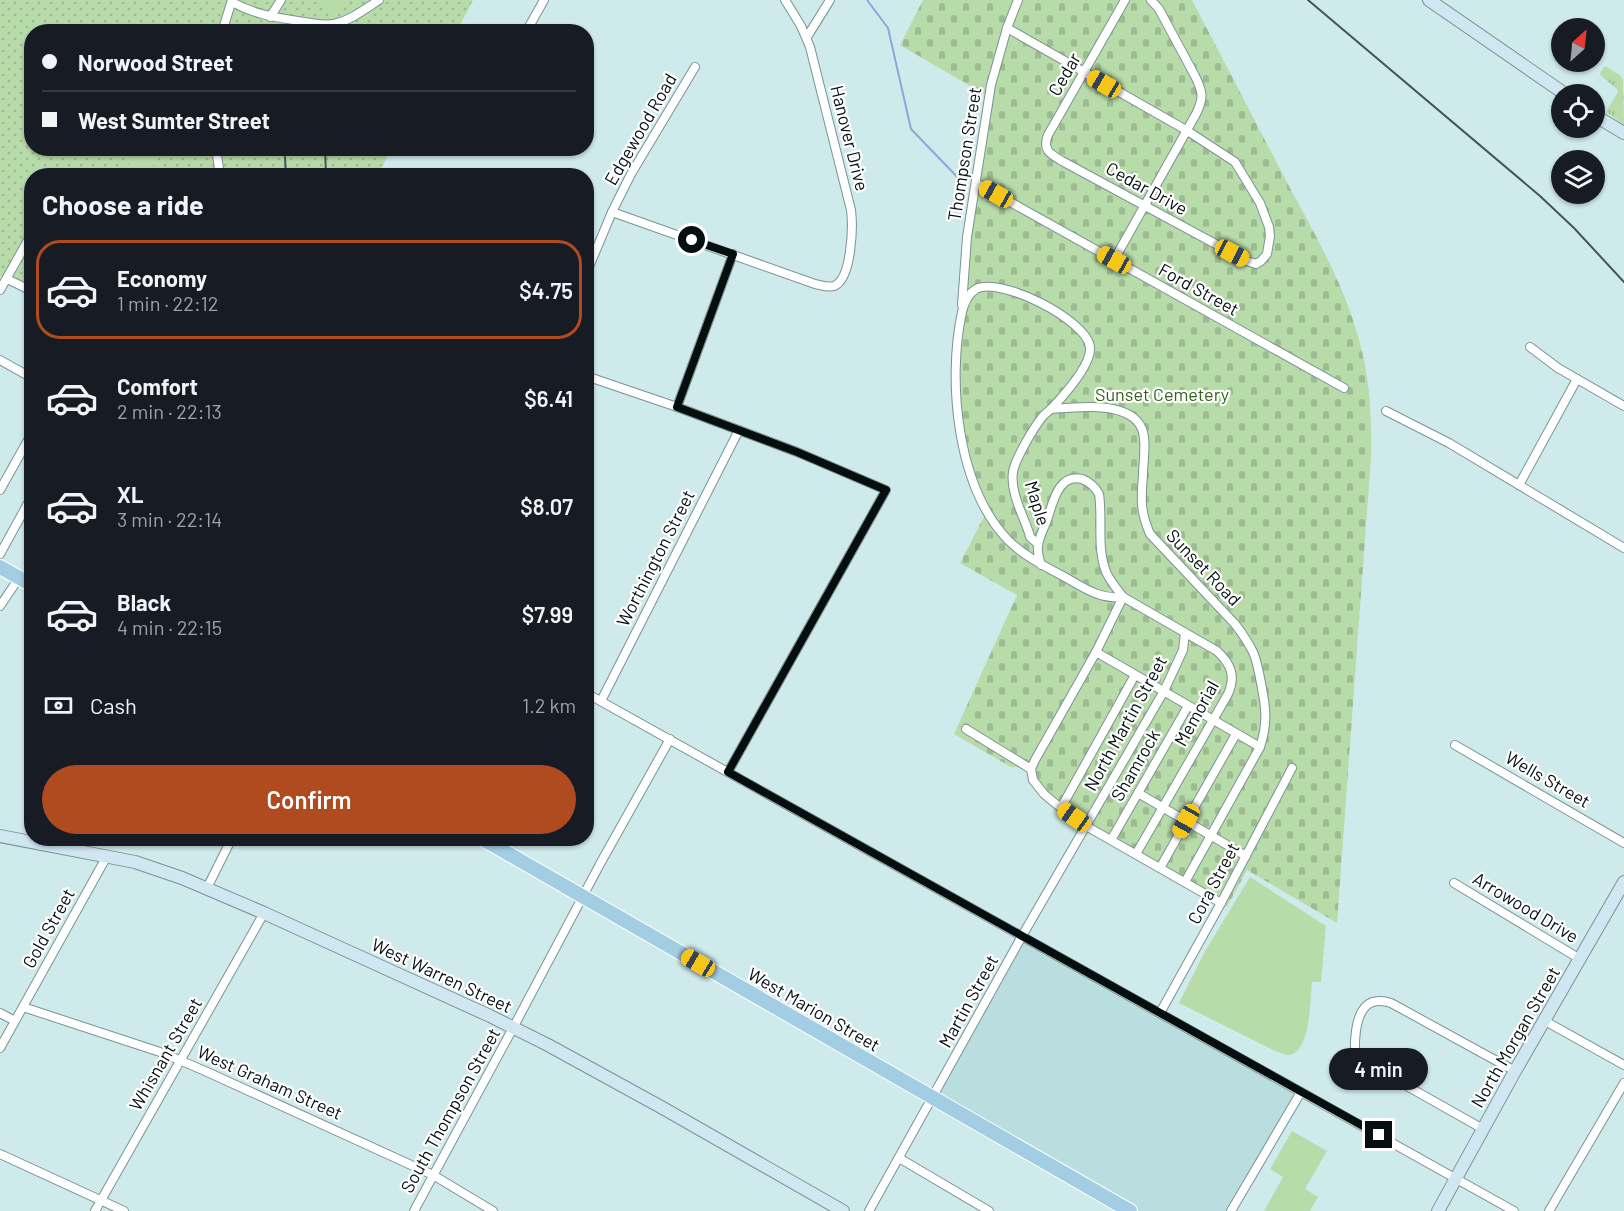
<!DOCTYPE html>
<meta charset="utf-8">
<style>
body{margin:0;font-family:Barlow,sans-serif;background:#242831;color:#f1f3f6;height:100vh;display:flex;flex-direction:column;font-size:22px;white-space:nowrap}
*{box-sizing:border-box;margin:0}
p{font-size:20px;color:#9ea1a6}
.icon{flex:none;width:33px;height:33px;fill:none;stroke:currentColor;stroke-width:2;stroke-linecap:round;stroke-linejoin:round}
.map{position:relative;flex:1;overflow:hidden}
.drawer{position:absolute;left:24px;top:168px;width:570px;height:678px;display:flex;flex-direction:column;background:#171b24;border-radius:24px;box-shadow:0 2px 4px #0004}
.drawer>*{flex:none}
.hud{position:absolute;left:24px;top:24px;width:570px;height:132px;border-radius:24px;box-shadow:0 2px 4px #0004;display:grid;align-content:center;height:132px;padding:0 18px;background:#171b24}
.needle{width:39px;rotate:27deg}
.fabs{position:absolute;left:1551px;top:18px;display:grid;gap:12px}
.fabs a{display:grid;place-items:center;width:54px;height:54px;border-radius:50%;background:#171b24;box-shadow:0 2px 4px #0004;font-size:30px}
.end{position:absolute;width:27px;height:27px;margin:-14px;border:8px solid #060f10;background:#fff;box-shadow:0 0 0 3px #fff}
.from{border-radius:50%}
.bubble{position:absolute;height:42px;border-radius:21px;background:#171b24;box-shadow:0 2px 4px #0004;font-size:20px;font-weight:600;line-height:42px;text-align:center}
.car{position:absolute;width:18px;height:36px;margin:-18px -9px;border-radius:8px;box-shadow:0 0 4px 2px #0007;background:linear-gradient(#f5c518 24%,#345 0 40%,#f5c518 0 76%,#345 0 86%,#f5c518 0)}
.hud b{display:flex;align-items:center;gap:21px;height:57px;font-size:22px}
.hud b+b{border-top:2px solid #363941}
.hud i{width:15px;height:15px;background:#f1f3f6}
ul{padding:0;list-style:none}
li{display:flex;align-items:center;gap:18px;height:99px;margin:0 12px 9px;padding:0 6px;border:3px solid transparent;border-radius:24px}
li div{flex:1}
li b{display:block;font-size:22px}
li em{font-style:normal;font-weight:600}
li.on{border-color:#b04a1f}
li>.icon{width:54px;height:54px;stroke-width:1.5}
h2{padding:0 18px;font-size:27px;line-height:72px}
.pay{display:flex;align-items:center;gap:15px;height:66px;padding:0 18px;font-size:22px}
.pay p{margin-inline-start:auto}
.cta{display:flex;gap:12px;margin-top:auto;padding:12px 18px}
.cta a{flex:1;height:69px;border-radius:36px;background:#b04a1f;color:#fff;font-size:24px;font-weight:600;line-height:69px;text-align:center}
.map>svg:first-child{display:block}
.built{fill:#badee0}
.grass{fill:url(#grass-tufts)}
.cemetery{fill:url(#cemetery-stones)}
.park{fill:url(#park-dots)}
.pitch{fill:#b8dbaa}
.lines{fill:none;stroke-linecap:round;stroke-linejoin:round}
.stream{stroke:#8ca7de;stroke-width:2}
.street-casing{stroke:#7a9394;stroke-width:10}
.secondary-casing{stroke:#7a9394;stroke-width:14}
.primary-casing{stroke:#fff;stroke-width:16}
.street{stroke:#fff;stroke-width:8}
.secondary{stroke:#d0e6f1;stroke-width:12}
.primary{stroke:#a2cde3;stroke-width:14}
.rail{stroke:#465455;stroke-width:2}
.route{stroke:#060f10;stroke-width:8}
.labels{text-anchor:middle;dominant-baseline:central;stroke-width:4.5;stroke-linejoin:round;paint-order:stroke}
.street-label{font-size:18px;fill:#060f10;stroke:#fff}
.park-label{font-size:18px;fill:#326319;stroke:#fff}
</style>
<div class="map">
<svg width="1624" height="1211" viewBox="0 0 1624 1211">
<defs>
<pattern id="grass-tufts" width="24" height="20" patternUnits="userSpaceOnUse" patternTransform="scale(1.5)"><rect width="24" height="20" fill="#b8dbaa"/><path d="M3 7l-1-3M5 7V3M7 7l1-3M15 17l-1-3M17 17v-4M19 17l1-3" fill="none" stroke="#9dbb91"/></pattern>
<pattern id="cemetery-stones" width="16" height="16" patternUnits="userSpaceOnUse" patternTransform="scale(1.5)"><rect width="16" height="16" fill="#b8dbaa"/><path d="M2 7V4a2 2 0 0 1 4 0v3zM10 15v-3a2 2 0 0 1 4 0v3z" fill="#9dbb91"/></pattern>
<pattern id="park-dots" width="8" height="8" patternUnits="userSpaceOnUse" patternTransform="scale(1.5)"><rect width="8" height="8" fill="#b8dbaa"/><path d="M2 2h.1M6 6h.1" fill="none" stroke="#9dbb91" stroke-width="1.8" stroke-linecap="round"/></pattern>
</defs>
<rect width="100%" height="100%" fill="#cfeaeb"/>
<path class="built" d="M1022,936L1301,1092L1231,1211H1130L933,1098Z"/>
<path class="grass" d="M1605,66L1620,75L1623,80L1624,124L1606,112L1618,92L1617,89L1600,75L1601,71Z"/>
<path class="cemetery" d="M923,0H1192C1225,63 1258,127 1291,190C1317,238 1345,287 1359,340C1370,378 1372,417 1371,457L1337,923L1247,870L1227,907L1086,826L1056,804L1022,764L1017,767H1011L954,734L1017,595L960,563L987,511L969,465L955,363L989,97L900,45Z"/>
<path class="park" d="M0,0H473L457,31L32,32V148L392,149L377,175L32,176L31,291L0,276Z"/>
<g class="pitch">
<path d="M319,0H349L333,11L325,9Z"/>
<path d="M141,149H165L146,175H121Z"/>
<path d="M1250,877L1326,926L1321,982H1312C1310,999 1311,1052 1289,1055C1284,1055 1280,1052 1275,1051L1179,1003L1204,953Z"/>
<path d="M1292,1131L1327,1151L1305,1189L1318,1197L1310,1211H1264L1283,1177L1270,1169Z"/>
</g>
<g class="lines">
<path class="stream" d="M867,0L888,28L911,129L964,184"/>
<g class="street-casing">
<g id="street">
<path d="M232,2C258,16 276,17 305,22C314,23 324,26 333,24C350,21 365,9 379,0"/>
<path d="M270,17L281,0"/>
<path d="M1007,28L1186,130L1235,162L1260,203L1269,227L1270,236L1267,254L1261,261L1256,264L1247,261L1062,161C1050,154 1042,150 1048,135L1125,0"/>
<path d="M222,32L232,0"/>
<path d="M526,32L544,0"/>
<path d="M807,37L830,0"/>
<path d="M216,148L220,176"/>
<path d="M976,183L1344,388"/>
<path d="M612,212L815,284C821,285 828,288 834,286C852,279 853,226 851,210L810,47L801,26L785,0"/>
<path d="M1114,260L1196,114C1204,98 1203,92 1195,76L1159,9L1151,0"/>
<path d="M586,274L612,212L631,174L695,67"/>
<path d="M7,279L32,291"/>
<path d="M0,290L32,233"/>
<path d="M962,305L967,237L991,85L1007,28L1018,0"/>
<path d="M1530,347L1558,368L1624,406"/>
<path d="M0,360L32,378"/>
<path d="M586,376L677,407L797,452L886,490L728,772"/>
<path d="M677,407L733,254"/>
<path d="M1051,409C1076,407 1130,400 1142,429C1147,442 1143,461 1143,475C1141,499 1140,511 1150,534L1235,624C1242,633 1248,642 1253,652C1257,661 1259,672 1261,683C1266,708 1268,723 1260,747L1185,882"/>
<path d="M1386,411L1449,443L1624,548"/>
<path d="M1519,485L1577,379"/>
<path d="M0,490L32,433"/>
<path d="M1038,544L1030,537L1029,533C1023,515 1010,492 1013,472C1015,459 1034,427 1043,416C1046,413 1050,410 1053,407C1065,394 1092,364 1090,347C1087,320 1000,276 976,289C968,294 964,303 962,312C947,381 957,487 1008,540C1023,555 1042,565 1061,575C1082,586 1098,600 1123,597"/>
<path d="M0,554L32,496"/>
<path d="M1041,565C1039,558 1037,552 1038,546C1039,537 1044,528 1047,520C1053,503 1058,473 1082,479C1090,482 1095,487 1099,494C1103,520 1096,549 1107,574C1111,582 1117,589 1123,597L1217,651C1231,664 1236,676 1228,694L1136,854"/>
<path d="M1123,597L1096,652L1035,760L1031,769L1033,780L1044,794L1056,804L1086,826L1221,903"/>
<path d="M0,606L19,578"/>
<path d="M1096,652L1260,747"/>
<path d="M586,693L1514,1211"/>
<path d="M601,701L739,430"/>
<path d="M966,729L1031,769"/>
<path d="M1455,745L1624,843"/>
<path d="M1138,793L1246,856"/>
<path d="M1061,808L1135,675"/>
<path d="M1111,840L1188,706"/>
<path d="M75,850L81,838"/>
<path d="M1160,868L1236,734"/>
<path d="M1454,883L1580,959"/>
<path d="M207,888L232,838"/>
<path d="M23,1007L163,1053L205,1071L433,1175L493,1211"/>
<path d="M0,1013L15,1021"/>
<path d="M1160,1013L1221,903L1292,768"/>
<path d="M1545,1021L1624,1065"/>
<path d="M0,1048L107,856"/>
<path d="M1483,1129L1359,1059C1353,1050 1355,1041 1356,1031C1359,1009 1368,996 1391,1003L1515,1071"/>
<path d="M0,1154L124,1211"/>
<path d="M899,1158L989,1211"/>
<path d="M95,1211L264,913"/>
<path d="M414,1211L513,1028L600,864L670,739"/>
<path d="M869,1211L1022,936L1164,691L1183,650L1185,633"/>
<path d="M1231,1211L1301,1092"/>
<path d="M1549,1211L1624,1083"/>
</g>
</g>
<g class="secondary-casing">
<g id="secondary">
<path d="M1429,0L1565,94"/>
<path d="M1594,115L1624,133"/>
<path d="M0,836L135,862L182,878L264,913L490,1016L548,1045L661,1107L843,1211"/>
<path d="M1438,1211L1515,1071L1624,882"/>
</g>
</g>
<g class="primary-casing">
<g id="primary">
<path d="M0,567L32,585"/>
<path d="M481,838L1130,1211"/>
</g>
</g>
<use href="#street" class="street"/>
<use href="#secondary" class="secondary"/>
<use href="#primary" class="primary"/>
<g class="rail">
<path d="M1308,0L1540,196L1574,228L1624,282"/>
<path d="M325,148L326,176"/>
<path d="M285,157L286,176"/>
</g>
</g>
<g class="lines">
<path class="route" d="M692,240L733,254L677,407L797,452L886,490L728,772L1379,1135"/>
</g>
<g class="labels">
<g class="street-label">
<text transform="translate(1064 74) rotate(-60)">Cedar</text>
<text transform="translate(640 129) rotate(-60)">Edgewood Road</text>
<text transform="translate(850 138) rotate(76)">Hanover Drive</text>
<text transform="translate(964 154) rotate(-81)">Thompson Street</text>
<text transform="translate(1147 188) rotate(29)">Cedar Drive</text>
<text transform="translate(1199 289) rotate(29)">Ford Street</text>
<text transform="translate(1038 503) rotate(73)">Maple</text>
<text transform="translate(655 558) rotate(-63)">Worthington Street</text>
<text transform="translate(1204 567) rotate(46)">Sunset Road</text>
<text transform="translate(1196 713) rotate(-61)">Memorial</text>
<text transform="translate(1125 723) rotate(-61)">North Martin Street</text>
<text transform="translate(1135 765) rotate(-60)">Shamrock</text>
<text transform="translate(1548 779) rotate(30)">Wells Street</text>
<text transform="translate(1213 883) rotate(-62)">Cora Street</text>
<text transform="translate(1526 907) rotate(31)">Arrowood Drive</text>
<text transform="translate(48 928) rotate(-61)">Gold Street</text>
<text transform="translate(442 975) rotate(25)">West Warren Street</text>
<text transform="translate(968 1001) rotate(-61)">Martin Street</text>
<text transform="translate(814 1009) rotate(30)">West Marion Street</text>
<text transform="translate(1515 1037) rotate(-60)">North Morgan Street</text>
<text transform="translate(165 1054) rotate(-60)">Whisnant Street</text>
<text transform="translate(270 1082) rotate(24)">West Graham Street</text>
<text transform="translate(450 1110) rotate(-61)">South Thompson Street</text>
</g>
<g class="park-label">
<text x="1162" y="394">Sunset Cemetery</text>
</g>
</g>
</svg>
<div class="fabs">
<a><svg class="needle" viewBox="-14 -14 28 28"><path d="M0-13l5 13h-10z" fill="#e53935"/><path d="M0 13l5-13h-10z" fill="#9ea1a6"/></svg></a>
<a><svg class="icon" aria-label="locate" viewBox="0 0 24 24"><circle cx="12" cy="12" r="6"/><path d="M12 2v4M12 18v4M2 12h4M18 12h4"/></svg></a>
<a><svg class="icon" aria-label="layers" viewBox="0 0 24 24"><path d="M12 4l9 5-9 5-9-5zM3 14l9 5 9-5"/></svg></a>
</div>
<i class="end from" style="left:692px;top:240px"></i>
<i class="end" style="left:1379px;top:1135px"></i>
<div class="bubble" style="left:1329px;top:1048px;width:99px">4 min</div>
<i class="car" style="left:1104px;top:84px;rotate:300deg"></i>
<i class="car" style="left:996px;top:194px;rotate:299deg"></i>
<i class="car" style="left:1232px;top:253px;rotate:118deg"></i>
<i class="car" style="left:1114px;top:260px;rotate:299deg"></i>
<i class="car" style="left:1074px;top:817px;rotate:305deg"></i>
<i class="car" style="left:1186px;top:821px;rotate:209deg"></i>
<i class="car" style="left:698px;top:963px;rotate:300deg"></i>
<div class="hud">
<b><i class="from"></i>Norwood Street</b>
<b><i></i>West Sumter Street</b>
</div>
<section class="drawer">
<h2>Choose a ride</h2>
<ul>
<li class="on"><svg class="icon" aria-label="car" viewBox="0 0 24 24"><path d="M5 17H2v-5l4-1 3-4h7l3 4 3 1v5h-3M9 17h6M6 11h13"/><circle cx="7" cy="17" r="2"/><circle cx="17" cy="17" r="2"/></svg><div><b>Economy</b><p>1 min · 22:12</p></div><em>$4.75</em></li>
<li><svg class="icon" aria-label="car" viewBox="0 0 24 24"><path d="M5 17H2v-5l4-1 3-4h7l3 4 3 1v5h-3M9 17h6M6 11h13"/><circle cx="7" cy="17" r="2"/><circle cx="17" cy="17" r="2"/></svg><div><b>Comfort</b><p>2 min · 22:13</p></div><em>$6.41</em></li>
<li><svg class="icon" aria-label="car" viewBox="0 0 24 24"><path d="M5 17H2v-5l4-1 3-4h7l3 4 3 1v5h-3M9 17h6M6 11h13"/><circle cx="7" cy="17" r="2"/><circle cx="17" cy="17" r="2"/></svg><div><b>XL</b><p>3 min · 22:14</p></div><em>$8.07</em></li>
<li><svg class="icon" aria-label="car" viewBox="0 0 24 24"><path d="M5 17H2v-5l4-1 3-4h7l3 4 3 1v5h-3M9 17h6M6 11h13"/><circle cx="7" cy="17" r="2"/><circle cx="17" cy="17" r="2"/></svg><div><b>Black</b><p>4 min · 22:15</p></div><em>$7.99</em></li>
</ul>
<div class="pay"><svg class="icon" aria-label="cash" viewBox="0 0 24 24"><path d="M3 7h18v10H3z"/><circle cx="12" cy="12" r="2"/></svg>Cash<p>1.2 km</p></div>
<div class="cta"><a>Confirm</a></div>
</section>
</div>
